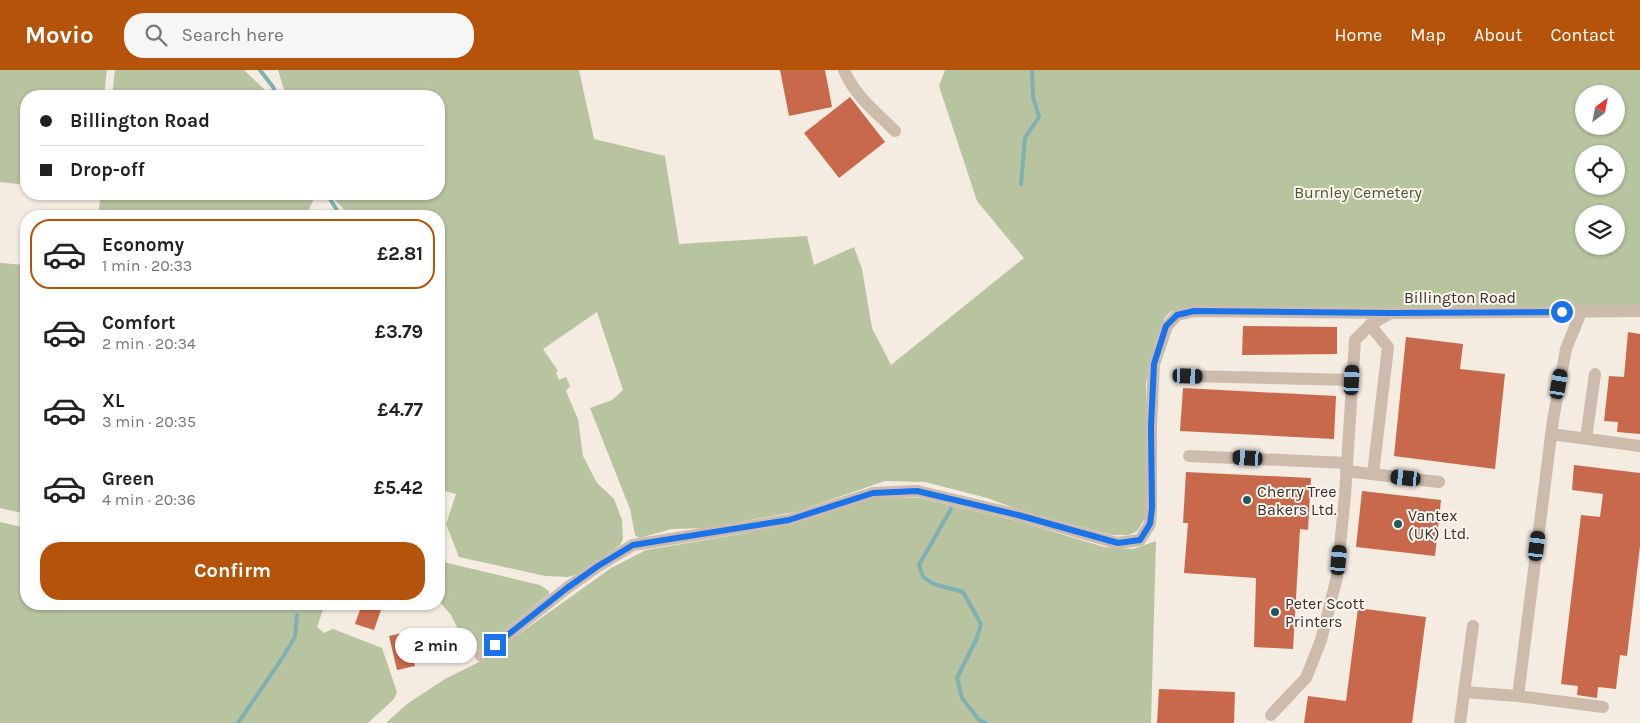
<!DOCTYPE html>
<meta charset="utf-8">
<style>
body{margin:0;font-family:Karla,sans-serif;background:#f6f6f6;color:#222;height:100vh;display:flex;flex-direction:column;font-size:19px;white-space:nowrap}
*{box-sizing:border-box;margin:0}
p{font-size:16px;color:#767676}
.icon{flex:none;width:28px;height:28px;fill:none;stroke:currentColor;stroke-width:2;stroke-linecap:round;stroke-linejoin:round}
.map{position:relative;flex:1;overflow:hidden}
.side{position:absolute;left:20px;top:140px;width:425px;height:400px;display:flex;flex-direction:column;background:#fff;border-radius:20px;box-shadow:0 1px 4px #0004}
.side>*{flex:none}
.banner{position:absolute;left:20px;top:20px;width:425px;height:110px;border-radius:20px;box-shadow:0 1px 4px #0004;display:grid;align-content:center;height:110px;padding:0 20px;background:#fff}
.needle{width:32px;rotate:32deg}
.controls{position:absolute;left:1575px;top:15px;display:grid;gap:10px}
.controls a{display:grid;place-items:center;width:50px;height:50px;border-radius:50%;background:#fff;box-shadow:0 1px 4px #0004;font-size:25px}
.end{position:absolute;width:22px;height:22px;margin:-11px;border:6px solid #1a73e8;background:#fff;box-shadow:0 0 0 2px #fff}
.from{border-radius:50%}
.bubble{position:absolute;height:35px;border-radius:18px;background:#fff;box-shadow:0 1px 4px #0004;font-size:16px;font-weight:700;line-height:35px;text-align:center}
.car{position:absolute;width:15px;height:30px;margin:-15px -8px;border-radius:6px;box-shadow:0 0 4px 1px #0007;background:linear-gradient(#222 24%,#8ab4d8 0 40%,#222 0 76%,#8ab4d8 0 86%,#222 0)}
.banner b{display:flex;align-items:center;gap:18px;height:48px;font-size:19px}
.banner b+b{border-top:1px solid #e0e0e0}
.banner i{width:12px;height:12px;background:#222}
ul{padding:9px 0 0;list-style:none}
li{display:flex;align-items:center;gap:15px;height:70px;margin:0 10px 8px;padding:0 10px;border:2px solid transparent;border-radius:20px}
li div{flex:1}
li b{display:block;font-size:19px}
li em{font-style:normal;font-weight:700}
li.selected{border-color:#b45309}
li>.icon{width:45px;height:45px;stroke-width:1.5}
.cta{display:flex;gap:10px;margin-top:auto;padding:10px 20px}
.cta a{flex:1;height:58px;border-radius:20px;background:#b45309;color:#fff;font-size:20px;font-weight:700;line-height:58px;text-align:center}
header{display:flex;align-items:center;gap:30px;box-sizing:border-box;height:70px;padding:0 25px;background:#b45309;color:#fff}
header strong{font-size:24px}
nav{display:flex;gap:28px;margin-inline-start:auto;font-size:18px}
.search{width:350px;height:45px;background:#f6f6f6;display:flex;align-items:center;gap:12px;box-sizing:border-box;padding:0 18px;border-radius:20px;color:#767676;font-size:19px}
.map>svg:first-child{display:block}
.green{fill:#b8c4a0;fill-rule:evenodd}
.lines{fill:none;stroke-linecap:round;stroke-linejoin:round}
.stream{stroke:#7fb0b2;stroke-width:4}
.building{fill:#c8694b}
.minor{stroke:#cdbbac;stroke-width:12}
.route{stroke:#1a73e8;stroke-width:6}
.poi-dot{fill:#1f5a5e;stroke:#fbf5ee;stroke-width:2}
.labels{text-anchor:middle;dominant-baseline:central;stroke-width:4;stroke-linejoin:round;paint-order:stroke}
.park-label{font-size:16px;fill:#4a5a2e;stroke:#fbf5ee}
.street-label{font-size:16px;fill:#3b302b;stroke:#fbf5ee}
.poi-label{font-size:16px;fill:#3b302b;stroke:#fbf5ee;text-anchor:start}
</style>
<header>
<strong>Movio</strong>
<div class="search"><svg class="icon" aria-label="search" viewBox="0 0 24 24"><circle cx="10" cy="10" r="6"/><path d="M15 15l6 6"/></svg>Search here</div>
<nav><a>Home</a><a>Map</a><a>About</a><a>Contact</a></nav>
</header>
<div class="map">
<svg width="1640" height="653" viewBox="0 0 1640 653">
<rect width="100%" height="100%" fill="#f4ebe1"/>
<g class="green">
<path d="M0,0H107L104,26H26V115L0,112Z"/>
<path d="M115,0H244L264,19L266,26H112Z"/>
<path d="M278,0H579L594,69L665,86L679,174L807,166L814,195L854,177L862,199L872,258L891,295L1024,188L977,131L939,16L945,0H1640V241H1171L1164,249L1154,276L1146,313V447L1137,461L1129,465H1112L1020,440L987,428L925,412L885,411L795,442L706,458L672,459L639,468L635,465L630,439L590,338L612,330L623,320L597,242L543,279L558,301L556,302L559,310L566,307L570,316L566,321L578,349L583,386L597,413L614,429L622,450L623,469L620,475L577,504L568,507L545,506L459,487L446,454L456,424L439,419V146H345L347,144C342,136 335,131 330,124H439V26H286ZM1584,24H1616V56H1584ZM1584,84H1616V116H1584ZM1584,144H1616V176H1584Z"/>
<path d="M101,124H316L306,146H98Z"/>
<path d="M0,193L26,195V444L0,438Z"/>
<path d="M877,427L920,428L1021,452L1104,477L1133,479L1156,471L1151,653H386L407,634L445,609L481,591L611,498L646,480L747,463Z"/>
<path d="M0,452L26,458V534H325L317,557L324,563L333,559L382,578L397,622L394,629L368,653H0Z"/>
<path d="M439,491L540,515L549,521V524L482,578L470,584L451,545L439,531Z"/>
</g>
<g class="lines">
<g class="stream">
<path d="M260,0L273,17L277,26"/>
<path d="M1021,114L1025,68L1039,47L1033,27L1032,0"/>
<path d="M327,124L338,142V146"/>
<path d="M951,439L919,495L923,507L934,514L963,522L981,554L977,568L957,608L962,628L979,650L986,653"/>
<path d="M238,653L281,590L295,567L297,545"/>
</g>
</g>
<g class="building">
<path d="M780,0H825L832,37L789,46Z"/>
<path d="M850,27L885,72L839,108L804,63Z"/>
<path d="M1243,256L1337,257V284L1242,285Z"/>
<path d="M1628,262L1640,264V364L1617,362L1618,352L1604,351L1609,306L1624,307Z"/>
<path d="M1406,267L1463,274L1460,299L1505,304L1495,399L1394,386Z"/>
<path d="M1183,318L1336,326L1334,369L1180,361Z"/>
<path d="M1574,395L1640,403V476L1627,586L1620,585L1616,619L1598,617L1597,628L1577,625L1578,616L1561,614L1581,445L1600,447L1603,424L1572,420Z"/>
<path d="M1186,402L1311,408L1308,460L1300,459L1293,579L1254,577L1256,508L1184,503L1188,453H1183Z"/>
<path d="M1362,421L1441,430L1435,486L1356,477Z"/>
<path d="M362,534H383L374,560L355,554Z"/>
<path d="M1358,538L1426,547L1412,653H1304L1308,626L1346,631Z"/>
<path d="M407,562L415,596L397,600L389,566Z"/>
<path d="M1159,619L1235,622L1234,653H1157Z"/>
</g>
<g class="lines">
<g class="minor">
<path d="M844,0C854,25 876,42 895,61"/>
<path d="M1581,242L1566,279L1553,350L1518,626L1603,637"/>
<path d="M1370,255L1388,277L1373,404"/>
<path d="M1188,306L1352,310"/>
<path d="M1551,364L1640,376"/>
<path d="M1586,368L1595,304"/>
<path d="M1189,386L1347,393"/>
<path d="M1346,401L1439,412"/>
<path d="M481,586L567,518L598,496L633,475L789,450L873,423L917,421L1018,445L1117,473L1140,470L1150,454L1151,438V356L1154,294L1167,256L1177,245L1194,241L1390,243L1640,241"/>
<path d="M1464,622L1518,626"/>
<path d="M1271,645L1306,608L1321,570L1337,507L1345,425L1355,270L1370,255L1390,243"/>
<path d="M1460,653L1473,556"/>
</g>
</g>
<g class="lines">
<path class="route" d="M495,575L567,518L598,496L633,475L789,450L873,423L917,421L1018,445L1118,473L1140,470L1150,454L1152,438L1151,356L1154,294L1166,256L1177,245L1194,241L1390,243L1562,242"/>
</g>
<g class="poi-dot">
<circle cx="1247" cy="430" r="5"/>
<circle cx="1398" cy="454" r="5"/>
<circle cx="1275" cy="542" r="5"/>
</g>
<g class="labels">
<g class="park-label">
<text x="1358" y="122">Burnley Cemetery</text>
</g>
<g class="street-label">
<text x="1460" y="227">Billington Road</text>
</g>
<g class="poi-label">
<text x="1257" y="421">Cherry Tree<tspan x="1257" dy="18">Bakers Ltd.</tspan></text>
<text x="1408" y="445">Vantex<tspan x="1408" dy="18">(UK) Ltd.</tspan></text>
<text x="1285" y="533">Peter Scott<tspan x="1285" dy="18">Printers</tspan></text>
</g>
</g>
</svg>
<div class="controls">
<a><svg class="needle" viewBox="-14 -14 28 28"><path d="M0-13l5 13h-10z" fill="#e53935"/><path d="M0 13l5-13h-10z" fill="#767676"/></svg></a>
<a><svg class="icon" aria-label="locate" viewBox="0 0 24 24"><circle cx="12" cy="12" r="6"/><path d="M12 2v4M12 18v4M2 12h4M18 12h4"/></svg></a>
<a><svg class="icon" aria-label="layers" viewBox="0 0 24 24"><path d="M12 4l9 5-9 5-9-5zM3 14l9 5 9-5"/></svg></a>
</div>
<i class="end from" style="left:1562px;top:242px"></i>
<i class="end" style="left:495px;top:575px"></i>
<div class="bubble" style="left:395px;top:558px;width:82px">2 min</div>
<i class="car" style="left:1188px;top:306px;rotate:92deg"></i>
<i class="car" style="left:1352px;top:310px;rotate:3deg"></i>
<i class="car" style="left:1559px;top:314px;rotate:10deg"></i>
<i class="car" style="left:1248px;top:388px;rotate:273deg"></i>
<i class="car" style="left:1406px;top:408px;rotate:276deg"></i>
<i class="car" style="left:1537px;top:476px;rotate:7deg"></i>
<i class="car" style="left:1339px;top:490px;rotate:5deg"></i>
<div class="banner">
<b><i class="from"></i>Billington Road</b>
<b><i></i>Drop-off</b>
</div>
<section class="side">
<ul>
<li class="selected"><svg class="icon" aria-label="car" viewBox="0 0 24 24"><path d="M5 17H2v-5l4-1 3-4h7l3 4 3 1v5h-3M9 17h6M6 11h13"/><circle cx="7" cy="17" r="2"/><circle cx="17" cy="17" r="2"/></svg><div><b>Economy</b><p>1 min · 20:33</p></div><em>£2.81</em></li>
<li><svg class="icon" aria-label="car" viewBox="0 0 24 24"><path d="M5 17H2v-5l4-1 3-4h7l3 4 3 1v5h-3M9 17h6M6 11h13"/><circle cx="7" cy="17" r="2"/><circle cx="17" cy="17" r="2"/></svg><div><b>Comfort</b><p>2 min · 20:34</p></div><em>£3.79</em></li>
<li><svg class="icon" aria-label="car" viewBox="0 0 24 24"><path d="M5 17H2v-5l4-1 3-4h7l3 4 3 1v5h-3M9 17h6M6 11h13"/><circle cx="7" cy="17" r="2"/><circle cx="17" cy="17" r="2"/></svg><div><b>XL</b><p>3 min · 20:35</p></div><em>£4.77</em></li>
<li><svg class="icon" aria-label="car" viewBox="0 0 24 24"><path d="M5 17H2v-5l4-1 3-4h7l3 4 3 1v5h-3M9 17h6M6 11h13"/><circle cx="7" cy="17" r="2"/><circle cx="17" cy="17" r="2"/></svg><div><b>Green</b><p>4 min · 20:36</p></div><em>£5.42</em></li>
</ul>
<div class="cta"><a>Confirm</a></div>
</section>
</div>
